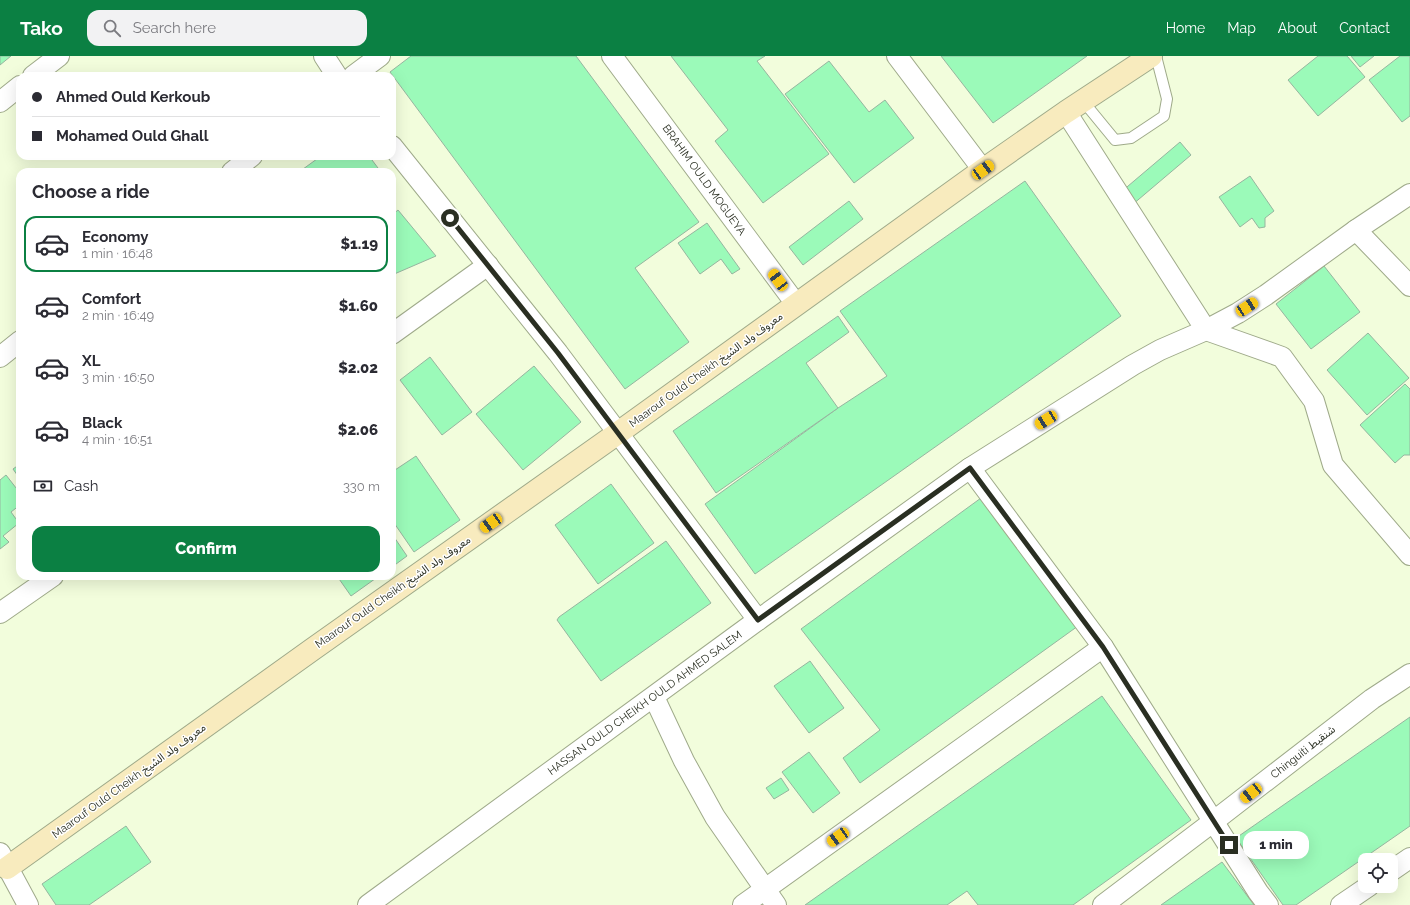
<!DOCTYPE html>
<meta charset="utf-8">
<style>
body{margin:0;font-family:Raleway,"Noto Sans Arabic",sans-serif;background:#f2f2f3;color:#2b2b33;height:100vh;display:flex;flex-direction:column;font-size:15px;white-space:nowrap}
*{box-sizing:border-box;margin:0}
p{font-size:13px;color:#7c7c81}
.icon{flex:none;width:22px;height:22px;fill:none;stroke:currentColor;stroke-width:2;stroke-linecap:round;stroke-linejoin:round}
.map{position:relative;flex:1;overflow:hidden}
.panel{position:absolute;left:16px;top:112px;width:380px;height:412px;display:flex;flex-direction:column;background:#fff;border-radius:12px;box-shadow:0 4px 16px #0002}
.panel>*{flex:none}
.guide{position:absolute;left:16px;top:16px;width:380px;height:88px;border-radius:12px;box-shadow:0 4px 16px #0002;display:grid;align-content:center;height:88px;padding:0 16px;background:#fff}
.fabs{position:absolute;left:1358px;top:797px;display:grid;gap:8px}
.fabs a{display:grid;place-items:center;width:40px;height:40px;border-radius:8px;background:#fff;box-shadow:0 4px 16px #0002;font-size:20px}
.end{position:absolute;width:18px;height:18px;margin:-9px;border:5px solid #2a2f22;background:#fff;box-shadow:0 0 0 2px #fff}
.from{border-radius:50%}
.bubble{position:absolute;height:28px;border-radius:12px;background:#fff;box-shadow:0 4px 16px #0002;font-size:13px;font-weight:800;line-height:28px;text-align:center}
.car{position:absolute;width:12px;height:24px;margin:-12px -6px;border-radius:5px;box-shadow:0 0 3px 1px #0007;background:linear-gradient(#f5c518 24%,#345 0 40%,#f5c518 0 76%,#345 0 86%,#f5c518 0)}
.guide b{display:flex;align-items:center;gap:14px;height:38px;font-size:15px}
.guide b+b{border-top:1px solid #e1e1e2}
.guide i{width:10px;height:10px;background:#2b2b33}
ul{padding:0;list-style:none}
li{display:flex;align-items:center;gap:12px;height:56px;margin:0 8px 6px;padding:0 8px;border:2px solid transparent;border-radius:12px}
li div{flex:1}
li b{display:block;font-size:15px}
li em{font-style:normal;font-weight:800}
li.on{border-color:#0b8043}
li>.icon{width:36px;height:36px;stroke-width:1.5}
h2{padding:0 16px;font-size:18px;line-height:48px}
.pay{display:flex;align-items:center;gap:10px;height:44px;padding:0 16px;font-size:15px}
.pay p{margin-inline-start:auto}
.action{display:flex;gap:8px;margin-top:auto;padding:8px 16px}
.action a{flex:1;height:46px;border-radius:12px;background:#0b8043;color:#fff;font-size:16px;font-weight:800;line-height:46px;text-align:center}
header{display:flex;align-items:center;gap:24px;box-sizing:border-box;height:56px;padding:0 20px;background:#0b8043;color:#fff}
header strong{font-size:19px}
nav{display:flex;gap:22px;margin-inline-start:auto;font-size:14px}
.search{width:280px;height:36px;background:#f2f2f3;display:flex;align-items:center;gap:10px;box-sizing:border-box;padding:0 14px;border-radius:12px;color:#7c7c81;font-size:15px}
.map>svg:first-child{display:block}
.building{fill:#9bfab9;stroke:#96b59f}
.lines{fill:none;stroke-linecap:round;stroke-linejoin:round}
.lane-casing{stroke:#9faa8a;stroke-width:12}
.street-casing{stroke:#9faa8a;stroke-width:22}
.secondary-casing{stroke:#9faa8a;stroke-width:24}
.lane{stroke:#fff;stroke-width:10}
.street{stroke:#fff;stroke-width:20}
.secondary{stroke:#f8ebbe;stroke-width:22}
.route{stroke:#2a2f22;stroke-width:5}
.labels{text-anchor:middle;dominant-baseline:central;stroke-width:3;stroke-linejoin:round;paint-order:stroke}
.street-label{font-size:11px;fill:#2a2f22;stroke:#fff}
</style>
<header>
<strong>Tako</strong>
<div class="search"><svg class="icon" aria-label="search" viewBox="0 0 24 24"><circle cx="10" cy="10" r="6"/><path d="M15 15l6 6"/></svg>Search here</div>
<nav><a>Home</a><a>Map</a><a>About</a><a>Contact</a></nav>
</header>
<div class="map">
<svg width="1410" height="849" viewBox="0 0 1410 849">
<rect width="100%" height="100%" fill="#f2fddc"/>
<g class="building">
<path d="M0,0H11L0,9Z"/>
<path d="M411,0H576L699,166L635,212L689,286L625,333L390,16Z"/>
<path d="M671,0H765L757,5L829,98L763,147L715,85L728,74Z"/>
<path d="M941,0H1087L993,67Z"/>
<path d="M1318,0H1347L1365,21L1318,60L1288,24Z"/>
<path d="M1351,0H1374L1360,11Z"/>
<path d="M1400,0H1410V60L1402,66L1369,24Z"/>
<path d="M829,5L869,56L885,44L914,82L854,127L785,38Z"/>
<path d="M1180,86L1191,99L1132,149L1121,136Z"/>
<path d="M321,100H369L381,116H299Z"/>
<path d="M1250,120L1274,155L1265,162V171L1259,172L1252,162L1240,171L1219,141Z"/>
<path d="M1025,125L1121,260L755,518L705,448L838,352L887,320L840,255Z"/>
<path d="M849,145L863,163L803,209L789,191Z"/>
<path d="M398,154L436,200L392,219V159Z"/>
<path d="M707,167L740,213L732,218L721,203L700,218L678,187Z"/>
<path d="M1324,210L1360,256L1311,293L1276,248Z"/>
<path d="M838,260L849,276L806,307L838,352L716,437L673,375Z"/>
<path d="M1368,277L1409,322L1367,359L1327,314Z"/>
<path d="M430,301L472,356L442,379L400,324Z"/>
<path d="M534,310L581,366L523,414L476,358Z"/>
<path d="M1405,328L1410,333V399H1404L1395,407L1360,369Z"/>
<path d="M416,400L460,464L414,496L392,464V416Z"/>
<path d="M20,408V423L13,413Z"/>
<path d="M6,419L20,437V449L11,456L19,467L3,480L9,486L0,493V424Z"/>
<path d="M611,428L654,487L598,528L555,469Z"/>
<path d="M981,442L1078,570L860,727L843,702L880,674L801,573Z"/>
<path d="M392,478L407,500L392,511Z"/>
<path d="M666,485L711,547L601,625L557,564L559,561Z"/>
<path d="M337,520H379L351,540Z"/>
<path d="M810,605L844,652L809,677L774,630Z"/>
<path d="M1102,640L1191,764L1073,849H978L967,835L947,849H805Z"/>
<path d="M1410,661V770L1296,849H1283L1236,782Z"/>
<path d="M809,696L840,737L813,757L782,716Z"/>
<path d="M781,722L789,734L774,743L766,732Z"/>
<path d="M126,770L151,806L89,849H56L42,828Z"/>
<path d="M1222,806L1254,849H1161Z"/>
</g>
<g class="lines">
<g class="lane-casing">
<path id="lane" d="M1083,45L1115,84L1131,82L1164,60L1167,43L1156,0"/>
</g>
<g class="street-casing">
<g id="street">
<path d="M324,0L337,20"/>
<path d="M612,0L796,248"/>
<path d="M897,0L983,114"/>
<path d="M33,20L59,0"/>
<path d="M353,20L380,0"/>
<path d="M0,46L20,30"/>
<path d="M1066,56L1206,274L1282,301L1314,345L1333,409L1410,499"/>
<path d="M392,90L558,297L758,564"/>
<path d="M232,116L252,100"/>
<path d="M1356,174L1410,230"/>
<path d="M392,278L488,209"/>
<path d="M0,301L20,285"/>
<path d="M970,412L1103,591L1258,836L1268,849"/>
<path d="M0,557L53,520"/>
<path d="M654,641L684,705L715,761L776,849"/>
<path d="M0,797L28,849"/>
<path d="M1391,815L1410,802"/>
<path d="M368,849L758,564L970,412L1133,309L1160,294L1206,274L1238,257L1266,239L1356,174L1410,138"/>
<path d="M743,849L1103,591"/>
<path d="M1103,849L1214,765L1372,643L1410,618"/>
<path d="M1341,849L1369,830"/>
</g>
</g>
<g class="secondary-casing">
<path id="secondary" d="M7,812L313,593L618,377L983,114L1066,56L1151,0"/>
</g>
<use href="#lane" class="lane"/>
<use href="#street" class="street"/>
<use href="#secondary" class="secondary"/>
</g>
<g class="lines">
<path class="route" d="M450,162L558,297L758,564L970,412L1103,591L1229,789"/>
</g>
<g class="labels">
<g class="street-label">
<text transform="translate(704 124) rotate(54)">BRAHIM OULD MOGUEYA</text>
<text transform="translate(706 314) rotate(-36)">Maarouf Ould Cheikh معروف ولد الشيخ</text>
<text transform="translate(393 536) rotate(-35)">Maarouf Ould Cheikh معروف ولد الشيخ</text>
<text transform="translate(645 647) rotate(-36)">HASSAN OULD CHEIKH OULD AHMED SALEM</text>
<text transform="translate(1303 696) rotate(-38)">Chinguiti شنقيط</text>
<text transform="translate(129 725) rotate(-36)">Maarouf Ould Cheikh معروف ولد الشيخ</text>
</g>
</g>
</svg>
<div class="fabs">
<a><svg class="icon" aria-label="locate" viewBox="0 0 24 24"><circle cx="12" cy="12" r="6"/><path d="M12 2v4M12 18v4M2 12h4M18 12h4"/></svg></a>
</div>
<i class="end from" style="left:450px;top:162px"></i>
<i class="end" style="left:1229px;top:789px"></i>
<div class="bubble" style="left:1243px;top:775px;width:66px">1 min</div>
<i class="car" style="left:983px;top:114px;rotate:55deg"></i>
<i class="car" style="left:778px;top:224px;rotate:323deg"></i>
<i class="car" style="left:1247px;top:251px;rotate:57deg"></i>
<i class="car" style="left:1046px;top:364px;rotate:238deg"></i>
<i class="car" style="left:491px;top:467px;rotate:235deg"></i>
<i class="car" style="left:1251px;top:737px;rotate:232deg"></i>
<i class="car" style="left:838px;top:781px;rotate:235deg"></i>
<div class="guide">
<b><i class="from"></i>Ahmed Ould Kerkoub</b>
<b><i></i>Mohamed Ould Ghall</b>
</div>
<section class="panel">
<h2>Choose a ride</h2>
<ul>
<li class="on"><svg class="icon" aria-label="car" viewBox="0 0 24 24"><path d="M5 17H2v-5l4-1 3-4h7l3 4 3 1v5h-3M9 17h6M6 11h13"/><circle cx="7" cy="17" r="2"/><circle cx="17" cy="17" r="2"/></svg><div><b>Economy</b><p>1 min · 16:48</p></div><em>$1.19</em></li>
<li><svg class="icon" aria-label="car" viewBox="0 0 24 24"><path d="M5 17H2v-5l4-1 3-4h7l3 4 3 1v5h-3M9 17h6M6 11h13"/><circle cx="7" cy="17" r="2"/><circle cx="17" cy="17" r="2"/></svg><div><b>Comfort</b><p>2 min · 16:49</p></div><em>$1.60</em></li>
<li><svg class="icon" aria-label="car" viewBox="0 0 24 24"><path d="M5 17H2v-5l4-1 3-4h7l3 4 3 1v5h-3M9 17h6M6 11h13"/><circle cx="7" cy="17" r="2"/><circle cx="17" cy="17" r="2"/></svg><div><b>XL</b><p>3 min · 16:50</p></div><em>$2.02</em></li>
<li><svg class="icon" aria-label="car" viewBox="0 0 24 24"><path d="M5 17H2v-5l4-1 3-4h7l3 4 3 1v5h-3M9 17h6M6 11h13"/><circle cx="7" cy="17" r="2"/><circle cx="17" cy="17" r="2"/></svg><div><b>Black</b><p>4 min · 16:51</p></div><em>$2.06</em></li>
</ul>
<div class="pay"><svg class="icon" aria-label="cash" viewBox="0 0 24 24"><path d="M3 7h18v10H3z"/><circle cx="12" cy="12" r="2"/></svg>Cash<p>330 m</p></div>
<div class="action"><a>Confirm</a></div>
</section>
</div>
